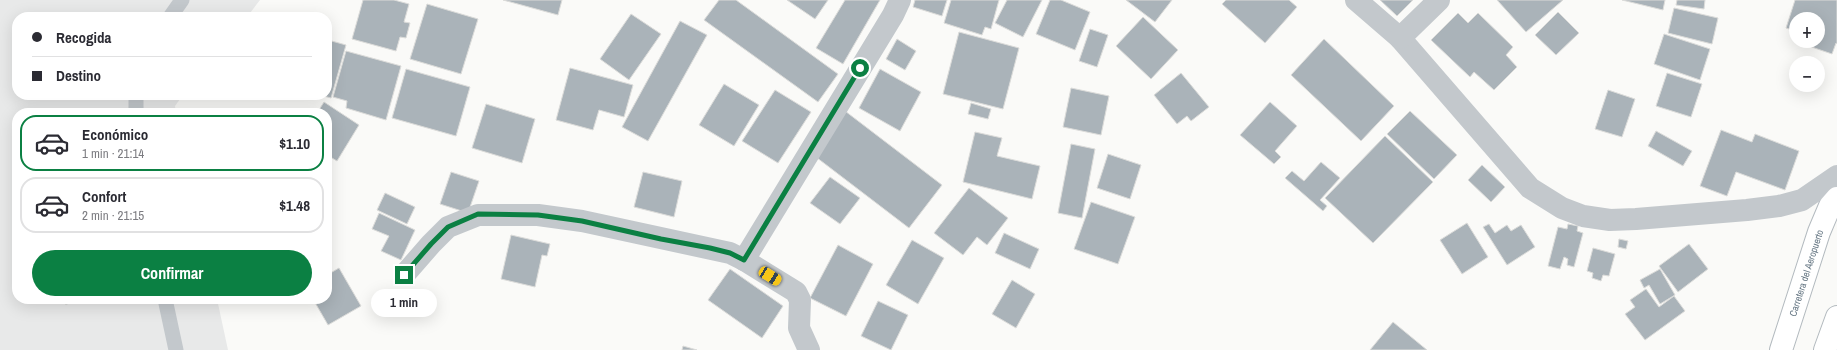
<!DOCTYPE html>
<html lang="es">
<meta charset="utf-8">
<style>
body{margin:0;font-family:"Archivo Narrow",sans-serif;background:#f7f7f7;color:#2b2b33;height:100vh;display:flex;flex-direction:column;font-size:15px;white-space:nowrap}
*{box-sizing:border-box;margin:0}
p{font-size:13px;color:#7c7c81}
.icon{flex:none;width:22px;height:22px;fill:none;stroke:currentColor;stroke-width:2;stroke-linecap:round;stroke-linejoin:round}
.map{position:relative;flex:1;overflow:hidden}
.side{position:absolute;left:12px;top:108px;width:320px;height:196px;display:flex;flex-direction:column;background:#fff;border-radius:16px;box-shadow:0 4px 16px #0002}
.side>*{flex:none}
.guide{position:absolute;left:12px;top:12px;width:320px;height:88px;border-radius:16px;box-shadow:0 4px 16px #0002;display:grid;align-content:center;height:88px;padding:0 20px;background:#fff}
.buttons{position:absolute;left:1789px;top:12px;display:grid;gap:8px}
.buttons a{display:grid;place-items:center;width:36px;height:36px;border-radius:50%;background:#fff;box-shadow:0 4px 16px #0002;font-size:20px}
.end{position:absolute;width:18px;height:18px;margin:-9px;border:5px solid #0b8043;background:#fff;box-shadow:0 0 0 2px #fff}
.from{border-radius:50%}
.bubble{position:absolute;height:28px;border-radius:14px;background:#fff;box-shadow:0 4px 16px #0002;font-size:13px;font-weight:800;line-height:28px;text-align:center}
.car{position:absolute;width:12px;height:24px;margin:-12px -6px;border-radius:5px;box-shadow:0 0 3px 1px #0007;background:linear-gradient(#f5c518 24%,#345 0 40%,#f5c518 0 76%,#345 0 86%,#f5c518 0)}
.guide b{display:flex;align-items:center;gap:14px;height:38px;font-size:15px}
.guide b+b{border-top:1px solid #e1e1e2}
.guide i{width:10px;height:10px;background:#2b2b33}
ul{padding:7px 0 0;list-style:none}
li{display:flex;align-items:center;gap:12px;height:56px;margin:0 8px 6px;padding:0 12px;border:2px solid #e1e1e2;border-radius:16px}
li div{flex:1}
li b{display:block;font-size:15px}
li em{font-style:normal;font-weight:800}
li.on{border-color:#0b8043}
li>.icon{width:36px;height:36px;stroke-width:1.5}
.cta{display:flex;gap:8px;margin-top:auto;padding:8px 20px}
.cta a{flex:1;height:46px;border-radius:24px;background:#0b8043;color:#fff;font-size:16px;font-weight:800;line-height:46px;text-align:center}
.map>svg:first-child{display:block}
.built{fill:#e8e9e9}
.building{fill:#aab3b9;stroke:#dcdcda}
.lines{fill:none;stroke-linecap:round;stroke-linejoin:round}
.secondary-casing{stroke:#b3babf;stroke-width:24}
.lane{stroke:#c3c8cc;stroke-width:15}
.street{stroke:#c3c8cc;stroke-width:22}
.secondary{stroke:#fff;stroke-width:22}
.route{stroke:#0b8043;stroke-width:5}
.labels{text-anchor:middle;dominant-baseline:central;stroke-width:4;stroke-linejoin:round;paint-order:stroke}
.street-label{font-size:10px;fill:#657683;stroke:#fff}
</style>
<div class="map">
<svg width="1837" height="350" viewBox="0 0 1837 350">
<rect width="100%" height="100%" fill="#fafaf8"/>
<path class="built" d="M0,0H260L247,17H17V95H183L175,106L176,113H17V299H217L228,350H0Z"/>
<g class="building">
<path d="M363,0H394L409,4L404,22L410,23L406,38L400,37L396,51L352,39Z"/>
<path d="M503,0H562L558,15Z"/>
<path d="M719,0H736L838,74L818,102L704,20Z"/>
<path d="M787,0H828L815,19Z"/>
<path d="M845,0H880L843,64L816,48Z"/>
<path d="M915,0H947L942,16L913,7Z"/>
<path d="M951,0H999L991,29L985,27L982,35L944,23Z"/>
<path d="M1007,0H1042L1023,37L995,23Z"/>
<path d="M1050,0H1061L1090,12L1075,50L1036,34Z"/>
<path d="M1126,0H1172L1155,22Z"/>
<path d="M1226,0H1289L1297,7L1265,43L1222,4Z"/>
<path d="M1380,0H1413L1397,16Z"/>
<path d="M1497,0H1563L1526,32Z"/>
<path d="M1622,0H1665L1663,10Z"/>
<path d="M1677,0H1705L1704,9L1676,5Z"/>
<path d="M1795,0H1837V44L1836,43L1832,54L1803,44L1804,41H1818V19H1796V31L1786,28Z"/>
<path d="M427,4L478,19L461,74L410,59Z"/>
<path d="M1674,8L1718,18L1712,44L1668,33Z"/>
<path d="M1558,12L1579,33L1556,55L1535,35Z"/>
<path d="M1458,13L1468,23L1478,13L1513,47L1506,55L1517,67L1494,90L1474,72L1470,77L1431,40Z"/>
<path d="M631,14L661,34L629,80L600,59Z"/>
<path d="M1143,17L1178,50L1151,79L1116,46Z"/>
<path d="M680,21L707,35L648,141L622,127Z"/>
<path d="M1090,29L1108,35L1097,67L1079,61Z"/>
<path d="M959,32L1019,48L1003,109L943,94Z"/>
<path d="M1664,34L1710,49L1700,80L1654,64Z"/>
<path d="M897,39L916,51L905,70L886,59Z"/>
<path d="M1324,39L1394,106L1361,141L1291,75Z"/>
<path d="M328,40L346,45L331,98L320,95H327Z"/>
<path d="M346,51L401,66L386,120L346,108L347,101L333,97Z"/>
<path d="M570,68L633,85L624,117L599,110L593,130L556,120Z"/>
<path d="M406,69L470,87L456,136L392,118Z"/>
<path d="M880,69L921,92L900,131L859,108Z"/>
<path d="M1181,73L1209,107L1191,121L1187,116L1177,124L1154,95Z"/>
<path d="M1667,73L1702,84L1691,117L1656,106Z"/>
<path d="M724,84L759,105L734,146L699,125Z"/>
<path d="M1071,88L1109,96L1101,135L1063,127Z"/>
<path d="M775,90L811,112L778,163L742,141Z"/>
<path d="M1608,90L1635,99L1622,137L1595,129Z"/>
<path d="M324,102L359,125L337,161L327,155V113H317Z"/>
<path d="M1270,102L1297,126L1275,151L1281,157L1274,164L1240,135Z"/>
<path d="M971,103L991,109L988,119L968,114Z"/>
<path d="M486,104L535,119L522,163L472,148Z"/>
<path d="M845,111L942,185L909,228L812,154Z"/>
<path d="M1410,111L1457,155L1434,179L1387,134Z"/>
<path d="M1721,130L1752,142L1755,134L1799,151L1785,190L1736,172L1727,196L1700,186Z"/>
<path d="M1656,131L1692,151L1683,166L1648,146Z"/>
<path d="M975,132L1002,138L997,156L1040,166L1032,199L963,182Z"/>
<path d="M1385,136L1433,182L1373,243L1325,198Z"/>
<path d="M1071,144L1095,149L1082,218L1058,213Z"/>
<path d="M1108,154L1141,165L1130,199L1097,188Z"/>
<path d="M1321,162L1340,178L1320,200L1327,206L1323,211L1285,178L1292,171L1304,181Z"/>
<path d="M1482,165L1505,187L1491,202L1468,180Z"/>
<path d="M451,172L479,181L468,213L440,204Z"/>
<path d="M643,172L682,181L674,217L634,207Z"/>
<path d="M830,177L860,198L840,224L810,203Z"/>
<path d="M969,188L1008,218L987,245L977,237L963,255L934,233Z"/>
<path d="M385,193L415,207L407,224L377,210Z"/>
<path d="M1091,202L1135,217L1118,264L1074,249Z"/>
<path d="M379,213L415,230L401,260L381,251L389,236L372,229Z"/>
<path d="M1467,223L1488,257L1462,274L1440,240Z"/>
<path d="M1489,224L1495,233L1507,225L1511,231L1521,225L1535,247L1507,265L1483,227Z"/>
<path d="M1568,224L1578,226L1577,231L1583,233L1574,267L1567,265L1568,259L1564,257L1560,269L1548,266L1558,227L1567,229Z"/>
<path d="M1004,233L1039,249L1030,269L995,253Z"/>
<path d="M511,235L550,244L547,256L542,255L535,287L501,279Z"/>
<path d="M1619,239L1628,241L1626,249L1618,247Z"/>
<path d="M912,240L944,258L918,304L886,285Z"/>
<path d="M1689,244L1708,269L1678,292L1659,266Z"/>
<path d="M838,245L873,264L846,316L810,298Z"/>
<path d="M1593,248L1615,254L1609,276L1603,275L1601,281L1592,278L1593,273L1587,271Z"/>
<path d="M339,268L361,306L328,325L313,299H327V275Z"/>
<path d="M730,269L783,306L762,338L708,300Z"/>
<path d="M1660,269L1675,295L1660,304L1649,285L1644,288L1640,280Z"/>
<path d="M1012,280L1035,294L1016,328L992,314Z"/>
<path d="M1646,289L1659,307L1674,296L1685,311L1645,340L1625,314L1635,307L1630,300Z"/>
<path d="M61,299H74L66,305Z"/>
<path d="M878,301L908,315L891,350L861,336Z"/>
<path d="M1393,322L1427,350H1370Z"/>
<path d="M683,346L697,350H682Z"/>
</g>
<g class="lines">
<g class="secondary-casing">
<g id="secondary">
<path id="s1" d="M1781,350L1819,232L1830,206L1837,198"/>
<path d="M1825,350L1837,317"/>
</g>
</g>
<g class="lane">
<path d="M170,17L182,0"/>
<path d="M136,95V113"/>
<path d="M165,299L176,350"/>
</g>
<g class="street">
<path d="M1356,0L1400,38L1530,188L1562,208L1583,216L1610,220L1636,219L1747,210L1779,206L1802,200L1837,176"/>
<path d="M1400,38L1439,0"/>
<path d="M744,260L893,15L900,0"/>
<path d="M404,275L431,244L448,227L478,215H538L582,221L730,253L744,260L796,292L800,300L799,328L809,350"/>
</g>
<use href="#secondary" class="secondary"/>
</g>
<g class="lines">
<path class="route" d="M404,275L431,244L448,227L478,214L538,215L582,221L661,239L710,248L730,253L744,260L860,68"/>
</g>
<g class="labels">
<g class="street-label">
<text stroke="none"><textPath href="#s1" startOffset="81">Carretera del Aeropuerto</textPath></text>
</g>
</g>
</svg>
<div class="buttons">
<a>+</a>
<a>−</a>
</div>
<i class="end from" style="left:860px;top:68px"></i>
<i class="end" style="left:404px;top:275px"></i>
<div class="bubble" style="left:371px;top:289px;width:66px">1 min</div>
<i class="car" style="left:770px;top:276px;rotate:122deg"></i>
<div class="guide">
<b><i class="from"></i>Recogida</b>
<b><i></i>Destino</b>
</div>
<section class="side">
<ul>
<li class="on"><svg class="icon" aria-label="car" viewBox="0 0 24 24"><path d="M5 17H2v-5l4-1 3-4h7l3 4 3 1v5h-3M9 17h6M6 11h13"/><circle cx="7" cy="17" r="2"/><circle cx="17" cy="17" r="2"/></svg><div><b>Económico</b><p>1 min · 21:14</p></div><em>$1.10</em></li>
<li><svg class="icon" aria-label="car" viewBox="0 0 24 24"><path d="M5 17H2v-5l4-1 3-4h7l3 4 3 1v5h-3M9 17h6M6 11h13"/><circle cx="7" cy="17" r="2"/><circle cx="17" cy="17" r="2"/></svg><div><b>Confort</b><p>2 min · 21:15</p></div><em>$1.48</em></li>
</ul>
<div class="cta"><a>Confirmar</a></div>
</section>
</div>
